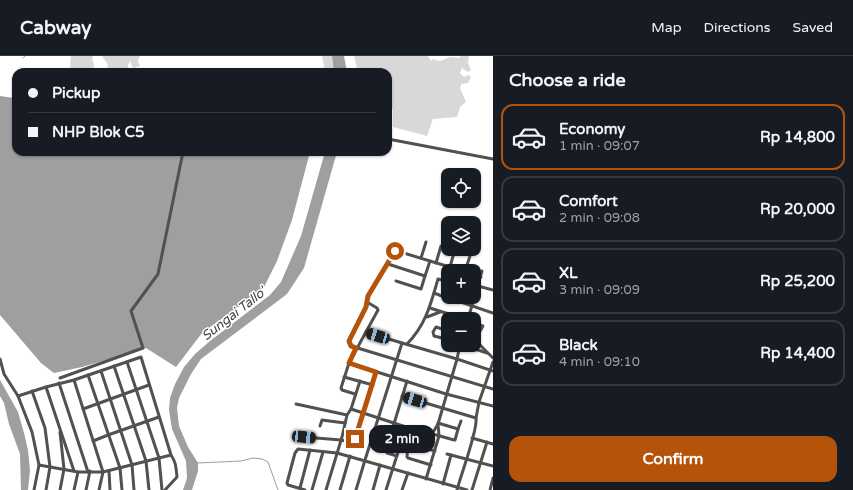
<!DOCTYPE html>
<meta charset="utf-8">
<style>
body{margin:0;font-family:"Varela Round",sans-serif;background:#242831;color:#f1f3f6;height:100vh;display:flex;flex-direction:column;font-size:15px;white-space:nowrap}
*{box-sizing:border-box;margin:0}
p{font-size:13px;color:#9ea1a6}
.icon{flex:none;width:22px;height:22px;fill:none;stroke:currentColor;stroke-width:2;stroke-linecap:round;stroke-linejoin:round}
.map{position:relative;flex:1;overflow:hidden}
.panel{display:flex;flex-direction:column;background:#171b24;width:360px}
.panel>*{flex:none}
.banner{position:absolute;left:12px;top:12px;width:380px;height:88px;border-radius:12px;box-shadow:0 1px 3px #0004;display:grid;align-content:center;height:88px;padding:0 16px;background:#171b24}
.fabs{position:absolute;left:441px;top:112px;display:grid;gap:8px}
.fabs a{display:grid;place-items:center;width:40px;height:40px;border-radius:8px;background:#171b24;box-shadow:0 1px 3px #0004;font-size:20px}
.end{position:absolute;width:18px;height:18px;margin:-9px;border:5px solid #b45309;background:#fff;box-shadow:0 0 0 2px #fff}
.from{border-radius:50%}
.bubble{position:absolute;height:28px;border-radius:12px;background:#171b24;box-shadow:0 1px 3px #0004;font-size:13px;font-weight:700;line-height:28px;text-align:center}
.car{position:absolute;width:12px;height:24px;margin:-12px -6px;border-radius:5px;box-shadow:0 0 3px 1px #0007;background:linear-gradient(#222 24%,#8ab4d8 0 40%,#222 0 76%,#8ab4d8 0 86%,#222 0)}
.banner b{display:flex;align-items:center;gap:14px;height:38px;font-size:15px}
.banner b+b{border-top:1px solid #363941}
.banner i{width:10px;height:10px;background:#f1f3f6}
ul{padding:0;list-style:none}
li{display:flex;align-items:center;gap:12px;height:66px;margin:0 8px 6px;padding:0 8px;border:2px solid #363941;border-radius:12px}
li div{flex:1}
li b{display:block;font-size:15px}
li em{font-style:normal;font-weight:700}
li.selected{border-color:#b45309}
li>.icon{width:36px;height:36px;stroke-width:1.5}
h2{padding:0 16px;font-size:18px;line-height:48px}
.cta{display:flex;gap:8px;margin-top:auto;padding:8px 16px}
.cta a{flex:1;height:46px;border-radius:12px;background:#b45309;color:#fff;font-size:16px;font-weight:700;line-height:46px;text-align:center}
header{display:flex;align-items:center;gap:24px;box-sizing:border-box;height:56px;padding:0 20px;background:#171b24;border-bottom:1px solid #363941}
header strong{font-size:19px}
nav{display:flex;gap:22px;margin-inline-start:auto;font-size:14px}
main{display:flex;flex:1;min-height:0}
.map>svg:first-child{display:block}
.green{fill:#d8d8d8}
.water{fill:#9f9f9f}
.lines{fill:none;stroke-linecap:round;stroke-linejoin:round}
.stream{stroke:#9f9f9f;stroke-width:1}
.minor{stroke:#515151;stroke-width:3}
.route{stroke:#b45309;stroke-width:5}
.labels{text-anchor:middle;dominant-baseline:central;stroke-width:3;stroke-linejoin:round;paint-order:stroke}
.water-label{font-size:13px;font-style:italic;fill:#404040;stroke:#fff}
</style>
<header>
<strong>Cabway</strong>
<nav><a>Map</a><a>Directions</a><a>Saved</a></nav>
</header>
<main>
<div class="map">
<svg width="493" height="434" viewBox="0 0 493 434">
<rect width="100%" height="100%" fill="#fff"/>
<g class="green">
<path d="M71,0H93L92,2L94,9L92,16H71L70,8Z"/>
<path d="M102,0H140L138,5L140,10L134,12L132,10L130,5L128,9L127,16H109L107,7Z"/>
<path d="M322,0H332L334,16H325Z"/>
<path d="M354,0H428L431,5L433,3L440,5L450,1L459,2L461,0H469L468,7L471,14L468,16L462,12L460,17L464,21L468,19L471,21L468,27L463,28L462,27L460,32L466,46L460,51L457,61L433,63L427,80L393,71V53H388V16H358Z"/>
</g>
<g class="water">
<path d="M332,0H344L347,16H334Z"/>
<path d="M16,36V96H310L292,164L277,205L263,233L202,277L176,311L146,292L82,311L54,317L41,307L0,259V40L14,42Z"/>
<path d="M325,96H337L304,212L287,238L201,303L191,318L179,342L177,352L179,370L188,391L198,407V415L192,434H183L187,422L186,405L172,373L169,354L170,342L175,328L184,311L195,298L210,285L270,239L281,226L301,180Z"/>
<path d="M0,324L18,356L24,377L28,394L30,414L28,434H21L20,398L9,368L4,347L0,340Z"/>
</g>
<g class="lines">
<g class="stream">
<path d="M23,2L25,0"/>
<path d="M197,407L241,405L253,402L262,403L268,406L278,434"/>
</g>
<g class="minor">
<path d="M388,83L493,103"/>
<path d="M421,202L426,186"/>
<path d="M436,207L441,190L448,192"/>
<path d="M388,208L425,220L430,205"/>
<path d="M450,211L455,193H453"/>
<path d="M463,215L397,195L394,196L368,240L366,251L350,282L349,287L351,290L493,333"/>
<path d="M465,215L470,200"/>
<path d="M474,219L481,221"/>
<path d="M396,225L421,233L425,220"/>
<path d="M447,225L448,226"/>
<path d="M478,230L493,234"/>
<path d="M434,237L447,242"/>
<path d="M449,242L493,257"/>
<path d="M430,252L452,259"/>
<path d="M454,260L464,263"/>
<path d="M427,261L440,256"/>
<path d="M468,263L482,215"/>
<path d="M474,266L483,270L475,284L493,302"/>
<path d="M448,274L446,283L448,284"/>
<path d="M446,283L434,280L433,276L436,271L448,275"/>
<path d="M477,286L475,293L487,297"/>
<path d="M402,287L457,303L438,368L432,378"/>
<path d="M407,288C426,269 431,247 438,223L445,225"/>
<path d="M460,289L457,303L493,315"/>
<path d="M0,303L4,318L18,340L32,376L39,409"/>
<path d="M127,306L159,402L162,434"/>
<path d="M349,307L446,338L493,350"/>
<path d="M114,310L146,405L149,434"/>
<path d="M101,315L132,409L134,434"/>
<path d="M88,319L120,412L122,434"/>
<path d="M344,321L373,329"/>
<path d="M60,322L143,292L131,255L158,218L183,96"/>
<path d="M74,324L103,416L99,434"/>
<path d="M360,325L351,353L406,371L386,434"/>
<path d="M59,327L88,416"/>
<path d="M46,331L74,415"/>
<path d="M32,335L45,372L50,411L46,434"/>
<path d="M355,338L342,334L341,332L349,307L378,254L377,252L367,246"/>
<path d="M18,340L46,331L74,324L141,301L171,399C176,406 176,412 177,421L165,434"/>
<path d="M402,340L476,362C478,374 461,418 457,434"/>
<path d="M296,348L347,359"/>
<path d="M83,353L149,329"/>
<path d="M476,362L479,346L493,306"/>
<path d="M320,370L322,364L345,367"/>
<path d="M408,371L454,384H455L458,373L438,367"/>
<path d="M458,373L461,365"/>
<path d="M304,381L341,384L354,387L376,316"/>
<path d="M472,382L493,388"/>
<path d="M93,385L108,379L159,361"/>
<path d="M447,398L493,410"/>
<path d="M397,400L387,397L386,394L407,325"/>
<path d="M431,409L408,402L407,401C407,397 408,391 412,389L435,395"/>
<path d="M109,415L110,434"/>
<path d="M426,423L439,380L438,368"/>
<path d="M443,428L451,399"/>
<path d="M300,432L310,394"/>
<path d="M34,434L39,409L78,416H103L171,399"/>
<path d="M60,434L64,413L60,376"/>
<path d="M74,434L78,416"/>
<path d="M86,434L90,415"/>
<path d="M305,434L288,429L287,427L295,397L298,393L337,397L467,434"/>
<path d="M312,434L323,396"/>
<path d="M326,434L342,381L347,359L351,353"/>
<path d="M340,434L350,400"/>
<path d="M356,434L365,404L402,287L366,276"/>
<path d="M373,434L380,409"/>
<path d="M402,434L408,417"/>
<path d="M472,434L487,386"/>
<path d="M490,434L493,422"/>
</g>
</g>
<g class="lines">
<path class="route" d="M355,383L376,316L349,307L356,292L351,290L349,285L366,251L368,240L395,195"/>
</g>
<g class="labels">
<g class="water-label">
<text transform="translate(234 258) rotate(-38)">Sungai Tallo'</text>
</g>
</g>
</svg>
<div class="fabs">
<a><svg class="icon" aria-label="locate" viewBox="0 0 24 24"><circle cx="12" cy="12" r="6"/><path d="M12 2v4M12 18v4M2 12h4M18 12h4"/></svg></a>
<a><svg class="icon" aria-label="layers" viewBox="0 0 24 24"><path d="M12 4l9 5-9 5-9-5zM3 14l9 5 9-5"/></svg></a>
<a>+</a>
<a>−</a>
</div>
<i class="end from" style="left:395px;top:195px"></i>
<i class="end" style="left:355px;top:383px"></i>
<div class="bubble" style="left:369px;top:369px;width:66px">2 min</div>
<i class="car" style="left:378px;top:280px;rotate:286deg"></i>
<i class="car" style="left:415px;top:344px;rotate:286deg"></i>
<i class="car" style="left:304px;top:381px;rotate:95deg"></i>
<div class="banner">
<b><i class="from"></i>Pickup</b>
<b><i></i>NHP Blok C5</b>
</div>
</div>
<section class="panel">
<h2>Choose a ride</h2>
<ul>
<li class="selected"><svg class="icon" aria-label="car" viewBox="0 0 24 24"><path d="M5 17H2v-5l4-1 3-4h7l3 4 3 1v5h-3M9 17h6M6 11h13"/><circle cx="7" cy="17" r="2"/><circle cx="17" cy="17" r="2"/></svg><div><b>Economy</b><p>1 min · 09:07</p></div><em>Rp 14,800</em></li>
<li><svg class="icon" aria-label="car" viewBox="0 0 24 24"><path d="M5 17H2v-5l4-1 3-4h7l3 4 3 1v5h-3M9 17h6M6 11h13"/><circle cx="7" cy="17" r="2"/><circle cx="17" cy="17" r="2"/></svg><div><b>Comfort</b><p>2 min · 09:08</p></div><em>Rp 20,000</em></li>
<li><svg class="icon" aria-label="car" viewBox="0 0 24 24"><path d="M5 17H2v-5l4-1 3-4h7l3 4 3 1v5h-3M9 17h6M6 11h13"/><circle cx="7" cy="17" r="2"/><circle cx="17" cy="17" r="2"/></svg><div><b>XL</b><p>3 min · 09:09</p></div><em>Rp 25,200</em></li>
<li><svg class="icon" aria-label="car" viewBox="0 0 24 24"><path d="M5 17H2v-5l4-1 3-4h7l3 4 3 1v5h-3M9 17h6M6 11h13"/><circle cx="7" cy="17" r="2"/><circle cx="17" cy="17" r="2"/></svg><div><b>Black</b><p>4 min · 09:10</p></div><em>Rp 14,400</em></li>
</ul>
<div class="cta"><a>Confirm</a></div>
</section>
</main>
